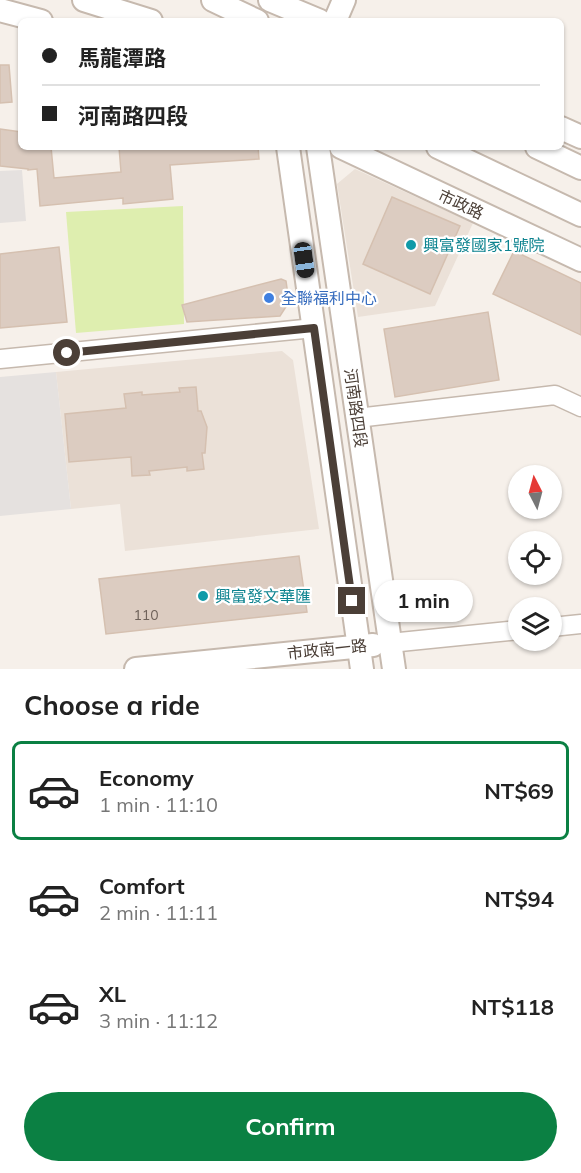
<!DOCTYPE html>
<meta charset="utf-8">
<style>
body{margin:0;font-family:Mulish,"Noto Sans TC",sans-serif;background:#f6f6f6;color:#222;height:100vh;display:flex;flex-direction:column;font-size:22px;white-space:nowrap}
*{box-sizing:border-box;margin:0}
p{font-size:20px;color:#767676}
.icon{flex:none;width:33px;height:33px;fill:none;stroke:currentColor;stroke-width:2;stroke-linecap:round;stroke-linejoin:round}
.map{position:relative;height:669px;overflow:hidden}
.sheet{display:flex;flex-direction:column;background:#fff;flex:1}
.sheet>*{flex:none}
.guide{position:absolute;left:18px;top:18px;width:546px;height:132px;border-radius:9px;box-shadow:0 2px 4px #0004;display:grid;align-content:center;height:132px;padding:0 24px;background:#fff}
.needle{width:39px;rotate:354deg}
.tools{position:absolute;left:508px;top:465px;display:grid;gap:12px}
.tools a{display:grid;place-items:center;width:54px;height:54px;border-radius:50%;background:#fff;box-shadow:0 2px 4px #0004;font-size:30px}
.end{position:absolute;width:27px;height:27px;margin:-14px;border:8px solid #4b3f37;background:#fff;box-shadow:0 0 0 3px #fff}
.from{border-radius:50%}
.bubble{position:absolute;height:42px;border-radius:21px;background:#fff;box-shadow:0 2px 4px #0004;font-size:20px;font-weight:700;line-height:42px;text-align:center}
.car{position:absolute;width:18px;height:36px;margin:-18px -9px;border-radius:8px;box-shadow:0 0 4px 2px #0007;background:linear-gradient(#222 24%,#8ab4d8 0 40%,#222 0 76%,#8ab4d8 0 86%,#222 0)}
.guide b{display:flex;align-items:center;gap:21px;height:57px;font-size:22px}
.guide b+b{border-top:2px solid #e0e0e0}
.guide i{width:15px;height:15px;background:#222}
ul{padding:0;list-style:none}
li{display:flex;align-items:center;gap:18px;height:99px;margin:0 12px 9px;padding:0 12px;border:3px solid transparent;border-radius:9px}
li div{flex:1}
li b{display:block;font-size:22px}
li em{font-style:normal;font-weight:700}
li.current{border-color:#0b8043}
li>.icon{width:54px;height:54px;stroke-width:1.5}
h2{padding:0 24px;font-size:27px;line-height:72px}
.primary-button{display:flex;gap:12px;margin-top:auto;padding:12px 24px}
.primary-button a{flex:1;height:69px;border-radius:36px;background:#0b8043;color:#fff;font-size:24px;font-weight:700;line-height:69px;text-align:center}
.map>svg:first-child{display:block}
.residential{fill:#ebe1d8}
.green{fill:#deeeaf}
.parking{fill:#e5e1df}
.building{fill:#dcccc1;stroke:#d5c0b0;stroke-width:1.5}
.lines{fill:none;stroke-linecap:round;stroke-linejoin:round}
.minor-casing{stroke:#c6b9ae;stroke-width:21}
.tertiary-casing{stroke:#c6b9ae;stroke-width:26}
.minor{stroke:#fff;stroke-width:18}
.tertiary{stroke:#fff;stroke-width:22}
.route{stroke:#4b3f37;stroke-width:8}
.culture-dot{fill:#0f9aa8;stroke:#fff;stroke-width:2}
.shop-dot{fill:#3f7fe0;stroke:#fff;stroke-width:2}
.labels{text-anchor:middle;dominant-baseline:central;stroke-width:4.5;stroke-linejoin:round;paint-order:stroke}
.number-label{font-size:14px;fill:#6f625a}
.street-label{font-size:16px;fill:#4b3f37;stroke:#fff}
.culture-label{font-size:16px;fill:#0d838f;stroke:#fff;text-anchor:start}
.shop-label{font-size:16px;fill:#366cbe;stroke:#fff;text-anchor:start}
</style>
<div class="map">
<svg width="581" height="669" viewBox="0 0 581 669">
<rect width="100%" height="100%" fill="#f6f0ea"/>
<g class="residential">
<path d="M355,169L473,223L435,306L358,317L337,184Z"/>
<path d="M282,351L293,360L319,529L125,551L120,504L71,509L56,372Z"/>
</g>
<path class="green" d="M183,206L184,324L76,333L66,212Z"/>
<g class="parking">
<path d="M22,170L26,221L0,223V171Z"/>
<path d="M56,372L71,509L0,516V377Z"/>
</g>
<g class="building">
<path d="M0,65H9L12,102L0,103Z"/>
<path d="M0,129L21,132V147H51L54,178L121,172L119,147H258L259,159L170,165L173,199L123,204V198L40,206L37,169L28,170V169L0,166Z"/>
<path d="M392,197L460,226L430,294L363,264Z"/>
<path d="M59,247L67,322L0,328V254Z"/>
<path d="M514,251L581,283V335L493,294Z"/>
<path d="M281,279L286,281L289,302L280,316L187,322L182,305Z"/>
<path d="M488,312L499,380L395,397L384,329Z"/>
<path d="M196,387L198,411H201L207,427L205,453H202L204,469L187,471V467L149,471L150,475L132,476L131,457L69,462L65,414L126,408L124,394L142,392V395L180,392L179,388Z"/>
<path d="M299,556L307,612L106,634L99,579Z"/>
</g>
<g class="lines">
<g class="minor-casing">
<g id="minor">
<path d="M0,359L314,328"/>
<path d="M357,418L555,395L581,407"/>
<path d="M552,627L581,624"/>
<path d="M390,643L519,630"/>
</g>
</g>
<g class="tertiary-casing">
<g id="tertiary">
<path d="M84,0L151,21"/>
<path d="M213,0L257,21"/>
<path d="M270,0L320,21"/>
<path d="M0,10L41,21"/>
<path d="M335,21L344,0"/>
<path d="M561,128L581,137"/>
<path d="M288,147L362,669"/>
<path d="M318,147L394,669"/>
<path d="M341,147L581,260"/>
<path d="M438,147L581,215"/>
<path d="M537,147L581,168"/>
<path d="M136,669L373,645"/>
</g>
</g>
<use href="#minor" class="minor"/>
<use href="#tertiary" class="tertiary"/>
</g>
<g class="lines">
<path class="route" d="M67,353L314,328L352,601"/>
</g>
<g class="culture-dot">
<circle cx="411" cy="245" r="6"/>
<circle cx="203" cy="596" r="6"/>
</g>
<circle class="shop-dot" cx="269" cy="298" r="6"/>
<g class="labels">
<g class="number-label">
<text x="146" y="615">110</text>
</g>
<g class="street-label">
<text transform="translate(461 204) rotate(25)">市政路</text>
<text transform="translate(356 408) rotate(82)">河南路四段</text>
<text transform="translate(327 649) rotate(-6)">市政南一路</text>
</g>
<g class="culture-label">
<text x="423" y="245">興富發國家1號院</text>
<text x="215" y="596">興富發文華匯</text>
</g>
<g class="shop-label">
<text x="281" y="298">全聯福利中心</text>
</g>
</g>
</svg>
<div class="tools">
<a><svg class="needle" viewBox="-14 -14 28 28"><path d="M0-13l5 13h-10z" fill="#e53935"/><path d="M0 13l5-13h-10z" fill="#767676"/></svg></a>
<a><svg class="icon" aria-label="locate" viewBox="0 0 24 24"><circle cx="12" cy="12" r="6"/><path d="M12 2v4M12 18v4M2 12h4M18 12h4"/></svg></a>
<a><svg class="icon" aria-label="layers" viewBox="0 0 24 24"><path d="M12 4l9 5-9 5-9-5zM3 14l9 5 9-5"/></svg></a>
</div>
<i class="end from" style="left:67px;top:353px"></i>
<i class="end" style="left:352px;top:601px"></i>
<div class="bubble" style="left:374px;top:580px;width:99px">1 min</div>
<i class="car" style="left:304px;top:260px;rotate:172deg"></i>
<div class="guide">
<b><i class="from"></i>馬龍潭路</b>
<b><i></i>河南路四段</b>
</div>
</div>
<section class="sheet">
<h2>Choose a ride</h2>
<ul>
<li class="current"><svg class="icon" aria-label="car" viewBox="0 0 24 24"><path d="M5 17H2v-5l4-1 3-4h7l3 4 3 1v5h-3M9 17h6M6 11h13"/><circle cx="7" cy="17" r="2"/><circle cx="17" cy="17" r="2"/></svg><div><b>Economy</b><p>1 min · 11:10</p></div><em>NT$69</em></li>
<li><svg class="icon" aria-label="car" viewBox="0 0 24 24"><path d="M5 17H2v-5l4-1 3-4h7l3 4 3 1v5h-3M9 17h6M6 11h13"/><circle cx="7" cy="17" r="2"/><circle cx="17" cy="17" r="2"/></svg><div><b>Comfort</b><p>2 min · 11:11</p></div><em>NT$94</em></li>
<li><svg class="icon" aria-label="car" viewBox="0 0 24 24"><path d="M5 17H2v-5l4-1 3-4h7l3 4 3 1v5h-3M9 17h6M6 11h13"/><circle cx="7" cy="17" r="2"/><circle cx="17" cy="17" r="2"/></svg><div><b>XL</b><p>3 min · 11:12</p></div><em>NT$118</em></li>
</ul>
<div class="primary-button"><a>Confirm</a></div>
</section>
